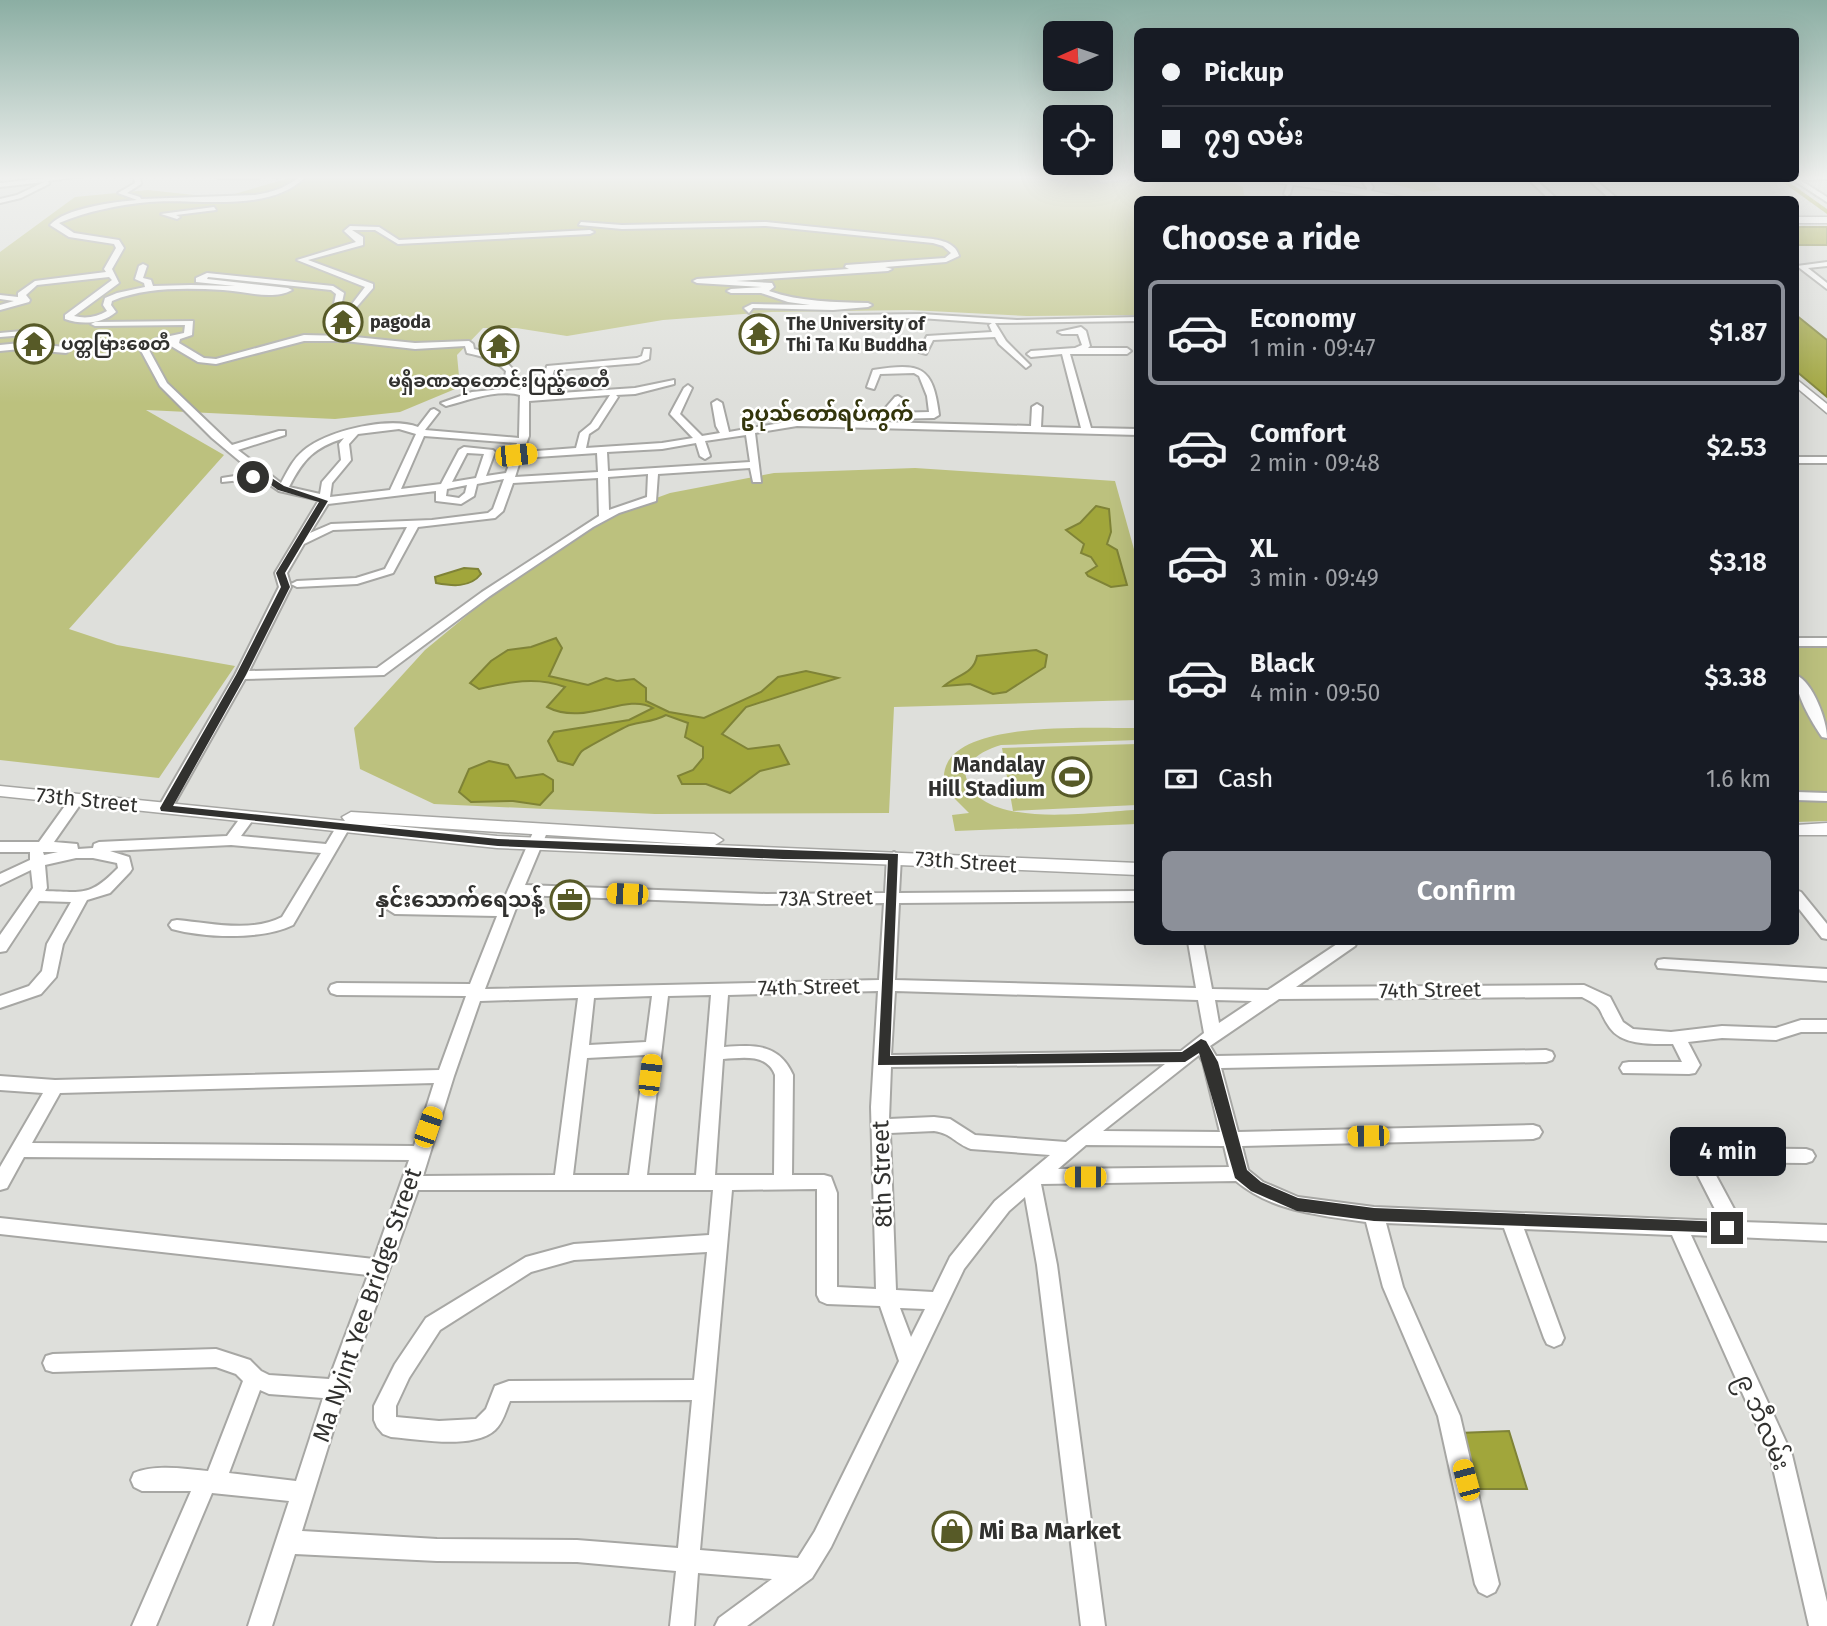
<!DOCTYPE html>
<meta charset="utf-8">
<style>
body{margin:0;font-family:"Fira Sans","Noto Sans Myanmar",sans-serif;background:#242831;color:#f1f3f6;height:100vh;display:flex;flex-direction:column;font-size:26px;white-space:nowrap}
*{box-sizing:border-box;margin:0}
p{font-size:23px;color:#9ea1a6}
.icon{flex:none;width:38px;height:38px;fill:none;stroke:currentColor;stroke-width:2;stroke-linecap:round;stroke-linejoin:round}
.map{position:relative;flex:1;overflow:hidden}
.side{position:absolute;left:1134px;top:196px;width:665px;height:749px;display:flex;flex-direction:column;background:#171b24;border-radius:10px;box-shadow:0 7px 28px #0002}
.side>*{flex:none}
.guide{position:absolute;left:1134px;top:28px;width:665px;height:154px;border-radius:10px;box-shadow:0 7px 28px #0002;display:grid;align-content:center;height:154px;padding:0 28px;background:#171b24}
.needle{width:46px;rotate:267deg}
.controls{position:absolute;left:1043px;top:21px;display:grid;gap:14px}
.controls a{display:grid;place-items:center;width:70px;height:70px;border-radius:10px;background:#171b24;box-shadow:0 7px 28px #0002;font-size:35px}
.end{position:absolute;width:32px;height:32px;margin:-16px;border:9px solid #31312f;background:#fff;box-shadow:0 0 0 4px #fff}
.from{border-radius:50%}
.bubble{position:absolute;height:49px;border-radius:10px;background:#171b24;box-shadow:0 7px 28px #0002;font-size:23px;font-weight:600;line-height:49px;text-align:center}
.car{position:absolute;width:21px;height:42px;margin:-21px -10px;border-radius:9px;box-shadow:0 0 5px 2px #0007;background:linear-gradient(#f5c518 24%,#345 0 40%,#f5c518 0 76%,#345 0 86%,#f5c518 0)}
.guide b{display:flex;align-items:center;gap:24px;height:66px;font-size:26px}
.guide b+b{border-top:2px solid #363941}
.guide i{width:18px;height:18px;background:#f1f3f6}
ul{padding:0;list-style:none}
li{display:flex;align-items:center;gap:21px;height:105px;margin:0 14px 10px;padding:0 14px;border:4px solid transparent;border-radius:10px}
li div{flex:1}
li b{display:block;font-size:26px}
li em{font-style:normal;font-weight:600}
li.selected{border-color:#8c9099}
li>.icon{width:63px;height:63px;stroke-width:1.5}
h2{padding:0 28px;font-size:32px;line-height:84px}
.pay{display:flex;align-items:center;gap:18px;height:77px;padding:0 28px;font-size:26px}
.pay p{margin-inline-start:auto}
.button{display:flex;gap:14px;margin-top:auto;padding:14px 28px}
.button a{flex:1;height:80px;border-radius:10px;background:#8c9099;color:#fff;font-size:28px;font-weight:600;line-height:80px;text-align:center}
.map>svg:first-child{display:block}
.green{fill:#bcc17e}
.water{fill:#a1a63b;stroke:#7f8337;stroke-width:2}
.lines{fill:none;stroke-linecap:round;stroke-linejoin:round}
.canal{fill:#a1a63b;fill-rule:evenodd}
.minor-casing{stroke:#a7a7a4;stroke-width:4}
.major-casing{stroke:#a7a7a4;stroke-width:3}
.minor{fill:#fff;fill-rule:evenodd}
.major{fill:#fff;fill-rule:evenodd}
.route{fill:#31312f}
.labels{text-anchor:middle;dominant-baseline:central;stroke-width:5;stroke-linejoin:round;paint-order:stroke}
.far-poi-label{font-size:18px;font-weight:bold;fill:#31312f;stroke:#fffffe;text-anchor:start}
.far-quarter-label{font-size:21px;font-weight:bold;fill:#33350c;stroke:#fffffe}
.poi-label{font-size:21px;font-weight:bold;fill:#31312f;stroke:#fffffe;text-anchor:end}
.street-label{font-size:21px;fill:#31312f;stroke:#fffffe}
.near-street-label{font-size:24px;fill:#31312f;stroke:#fffffe}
.near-poi-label{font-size:24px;font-weight:bold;fill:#31312f;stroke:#fffffe;text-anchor:start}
</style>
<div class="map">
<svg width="1827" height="1626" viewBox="0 0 1827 1626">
<rect width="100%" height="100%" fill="#dedfdb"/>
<g class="green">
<path d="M296,176H1137L1138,178C1172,178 1211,173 1243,187L1244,195L1270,199L1138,200L1137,315L1027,316L910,310L771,312L663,320L567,336L516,328H483L457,355L460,387L400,412L335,419L146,410L224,455L69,629L117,645L235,666L159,778L0,760V252L75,197L148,190L221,198Z"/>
<path d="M1377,180L1431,181L1442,190L1424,192Z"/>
<path d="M915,468L1115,481L1137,560V700L894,707L889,813L655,814L434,804L360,769L354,728L425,650L512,578L596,520L670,493L774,473Z"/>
<path d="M1796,643H1827V821L1796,822Z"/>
<path d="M1137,728V740L1001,745C985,750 971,757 965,772C974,833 1094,811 1137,810V824L955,831L952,815L969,813L946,790C923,716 1096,729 1137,728Z"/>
<path d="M1137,744V805L1013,811L1002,748Z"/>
</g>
<g class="water">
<rect x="1796" y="227" width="31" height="18"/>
<path d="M1796,315L1827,340V397L1796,371Z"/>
<path d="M1096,506L1109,509L1111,532L1107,544L1117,550L1127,585L1111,587L1088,576L1086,573L1097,566L1091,557L1081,553L1084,544L1066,530L1080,523Z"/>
<path d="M464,568L478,569L481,574C470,588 452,586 436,583L435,577Z"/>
<path d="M556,638L562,648L549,676L588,685L606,678L617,681L634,679L646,688V701L669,712L704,718L761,692L778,677L806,671L838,678L746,707L722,734L748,749L779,745L789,764L760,771L730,793L706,784H682L678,776L693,770L703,758V747L685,737L688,723L666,715C653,722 644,721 630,725C626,726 584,749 582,751C578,755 576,761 573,765L558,761L548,741L554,732L629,720L653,708C625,692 586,727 547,707L565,687C536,676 509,682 479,689L470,683L491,661L508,650L531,647Z"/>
<path d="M1036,650L1047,655L1045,667L1006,692L993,694L970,684L944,686C956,675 974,674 977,656Z"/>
<path d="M489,761L508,765L516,778L543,774L553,780V791L540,805L513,801L471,802L459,792L469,769Z"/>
<path d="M1509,1431L1527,1489H1476L1459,1433Z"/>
</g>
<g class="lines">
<path class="canal" d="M1777,178H1783L1827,209V214Z"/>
<g class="minor-casing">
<g id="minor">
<path d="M65,176H82L48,181L49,184L21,198L0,203V199L17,195L44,182L0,187V183Z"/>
<path d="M134,176H140L141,184L127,193L140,197L141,199L255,195C273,192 286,188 300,176H306C271,214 196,198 149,202C118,205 88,211 59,223L74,233L119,240L124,248L112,269L119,283L74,316C86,319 97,317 107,311L103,305L105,298L117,293L145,287L144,283L135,279L139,266L143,264L147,266L143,278L151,280L153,286L191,285L235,286L196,282V278L207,273L333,286L344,293L340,312H346L365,287L297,260L356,242L344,231L350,226L379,227L399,240L590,230L594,232L590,234L398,244L375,230H352L363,237V245L308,260L373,284V288L348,317L332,314L336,294L331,290L208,277L207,279L288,288L292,290C273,301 244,291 223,290C185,288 146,287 112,301L111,305L116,312C102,324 82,325 65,319V315L112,280L109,277L37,285L26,295L30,300L29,302L0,310V305L14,301L0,299V295L18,297V293L35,281L106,272L104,269L116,248L114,244L69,237L50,225C65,208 114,202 137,200L118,193L135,183Z"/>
<path d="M215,176H261L258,178H218Z"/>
<path d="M273,176H280L277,178Z"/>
<path d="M1052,176H1138V178L1101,182L1098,180L1100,178L1050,179Z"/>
<path d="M1796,176H1827V179L1800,180L1827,197V202L1790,178H1796Z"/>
<path d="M1360,178H1367L1373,187L1370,192H1366L1367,188Z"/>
<path d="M1527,178H1534L1558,200H1550Z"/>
<path d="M1590,179H1594L1619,200H1611L1590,181Z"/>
<path d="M1288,183L1293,184L1290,194L1287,196L1284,194Z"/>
<path d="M214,207L216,210L176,215L180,217L177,219L161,214Z"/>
<path d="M581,222L622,225L766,222L933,239C944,241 956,244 959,256L946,262L885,267L892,269L888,271L736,281L772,283L774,287L769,291C801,302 834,302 868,303L872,305L868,307L833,310L753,308L749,313L744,308L752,304L810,305L788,302L761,293H731L727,291L731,289L762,287L697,283L693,281L697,279L849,269L845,267L846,265L945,258L951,253L943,246L933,243L766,226L622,229L579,225Z"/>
<path d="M1827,262V266L1808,268L1827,283V289L1797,266Z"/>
<path d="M920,314L1017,320L1138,317V321L995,323L1006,341L1030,365L1026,368L999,344L995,337L933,340L926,354L919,352L927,336L992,332L989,325L992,323L920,318L848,319L844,317L848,315Z"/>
<path d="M193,321L192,335L180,339L179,343L204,358L216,359L304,335L345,336L415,343L469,341L473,344L474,349C491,353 504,357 514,371L512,388L520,390L522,385H528L529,390L542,385L547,366L637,358L642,356L644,349H650L649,359L639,363L554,370L549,389L530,395L635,388L674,380V384L635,394L616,395L618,397L598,428L589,434L586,448L662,443L693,438L670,414L684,388L688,385L692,388L680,414L702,436L720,433L716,426L712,403L717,400L722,403L729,432L797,420L878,422L875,420L895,397L898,396L903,399L891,413L929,412L927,396L919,376L914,373L880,374L874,389L867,387L873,370C920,363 933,365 939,415L934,418L886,419L882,422L1031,426L1032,407L1037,404L1042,407L1041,427L1081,428L1062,354L1031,357L1027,354L1031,351L1075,348L1082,345L1078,334H1062L1058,332L1081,327L1086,331L1090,346L1088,348H1127L1131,351L1127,354H1070L1091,428L1138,429V435L797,426L755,433L761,482H753L750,468L658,474L656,501L619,513L593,527L490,596L384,675L245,679L172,808L165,812L158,808L235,675L279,587L275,573L319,500L279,491L260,478L222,482V478L254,473L212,438L160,386L140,349L156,339L184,333L185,325L95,326L91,324L95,322ZM171,341V346L198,362L216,364L304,341H345L415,349L465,346L467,353C482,356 495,360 506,371L503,389L472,392L441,403L446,406C469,400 497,389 520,395L519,436V438L425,430L439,412L434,409L431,410L418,427C389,416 325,431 303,451C293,459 287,472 281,483L238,450L285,435V431H279L232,445L167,383L149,350ZM610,395L591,424L580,433L576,448L523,452L529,436V401ZM399,429L416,434L390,490L330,497L332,483L351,460L349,444L358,434ZM746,435L750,462L608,471L607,452L662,449L696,443L700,456L705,459L710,456L705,441ZM424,436L517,443L506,473L486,476L495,452L493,450L464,447L459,450L441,484L401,489ZM344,438L339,444L341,460L322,482L320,494L289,487C304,458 314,448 344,438ZM467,453L484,454L476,478L452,482ZM597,453L598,472L515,477L521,458ZM648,474L647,497L609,510L608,477ZM598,478L599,516L482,592L377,668L249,671L291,587L287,573L304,544L333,530L407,527L385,569L356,578L297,581L291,584L297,587L357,584L393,573L418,527L495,518L503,511L513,483ZM504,479L493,509L488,513L432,520L331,524L310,533L328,504L436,491V501L461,504L474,496L477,484ZM467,485L465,493L459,498L446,496L447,489Z"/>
<path d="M22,331H25V335L0,337V333Z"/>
<path d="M20,343L66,347L70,350L66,353L20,349L0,351V345Z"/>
<rect x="1796" y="457" width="31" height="6"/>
<rect x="1796" y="638" width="31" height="8"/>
<path d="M1796,675C1813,682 1827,721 1827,738L1822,737C1812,723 1794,692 1796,675Z"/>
<path d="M1796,792L1827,793V801L1796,800Z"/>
<path d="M77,795L84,799L54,842L77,844L78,849L93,848L94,844L99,842L227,836L243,814L248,813L255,817L241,836L326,844L338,824L343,823L350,827L293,925C263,940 204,938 172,929L169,925L172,921L177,920C210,923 251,933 282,917L321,853L231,845L110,851L129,857L132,869L130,872L110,893L87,900L63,944L56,977L41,994L0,1008V996L29,986L42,971L47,944L71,902L39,901L6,951L0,952V935L33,888L31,870L0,885V874L30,860V852H0V842H39L72,796ZM43,852H58L44,855ZM76,858H93L117,863L118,868C90,897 83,892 45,891L47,888L45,865Z"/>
<path d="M541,826L548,830L525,885L766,894L885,893L887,857L894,852L901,857L899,893L1138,891V901L899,903L895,980L1196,988L1188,942H1203L1212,989L1268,990L1340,942H1357L1355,946L1296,987L1584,985L1610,997L1623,1022L1633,1029L1671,1032L1722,1026L1776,1028L1801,1020H1827V1032H1801L1776,1040L1722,1038L1688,1042L1700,1065L1695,1073L1689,1074L1623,1073L1620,1068L1623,1063L1629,1062H1682L1673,1044C1653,1044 1623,1046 1610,1028C1597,1010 1606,1009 1582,997L1279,999L1210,1046L1216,1056L1546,1050L1552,1052L1554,1056L1552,1060L1546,1062L1221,1068L1238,1132L1533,1125L1539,1127L1542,1132L1539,1137L1533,1139L1242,1146L1248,1170L1263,1182L1298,1197L1374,1207L1721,1221L1694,1168L1698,1150L1704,1148L1806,1149L1812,1151L1815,1156L1812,1161L1806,1163L1713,1162L1712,1168L1741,1222L1827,1225V1241L1691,1235L1792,1455L1827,1602V1626H1809L1770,1455L1672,1235L1524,1229L1564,1338L1561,1344L1554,1347L1547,1344L1544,1338L1504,1228L1386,1223L1403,1287L1460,1416L1499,1584L1495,1592L1487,1596L1479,1592L1475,1584L1438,1416L1383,1287L1366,1222C1320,1215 1273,1212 1236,1181L1041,1184L1057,1265L1105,1626H1081L1037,1265L1025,1197L1009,1211L964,1269L831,1547L812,1578L747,1626H715L719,1618L772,1579L698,1573L694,1626H670L676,1571L577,1562L437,1561L295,1554L272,1626H248L289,1501L212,1493L156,1626H132L191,1491H142L134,1487L131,1480L134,1473C156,1464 185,1469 208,1471L243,1381L236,1374L216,1367L53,1372L46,1370L43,1363L46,1356L53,1354L216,1349L250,1360L261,1371L269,1375L329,1379L368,1275L0,1234V1218L374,1259L409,1160L24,1157L7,1188L0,1190V1167L43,1093L0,1090V1076L55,1080L439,1070L466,996L337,995L331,993L329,989L331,985L337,983L470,984L497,916L395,914L387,909L395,904L501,906L534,830ZM521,895L766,904L884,903L879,980L485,989ZM878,991L871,1107L876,1289L837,1287V1193L831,1177L824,1175H792L793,1075C779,1043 754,1045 724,1047L728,995ZM895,991L1198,1000L1204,1033L1181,1051L891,1055ZM711,995L696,1175H647L668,996ZM652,996L646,1042L589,1045L594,998ZM578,998L555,1175L423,1176L454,1076L480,1001ZM1215,1000L1252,1001L1219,1023ZM645,1055L629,1175H573L587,1058ZM1199,1055L1203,1062L1220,1132L1103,1131ZM723,1059C742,1058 767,1053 775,1075L774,1175H715ZM1165,1064L1066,1142L975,1135L950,1119L934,1117L889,1119L891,1067ZM434,1083L414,1146L32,1143L60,1093ZM934,1131C951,1133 956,1144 971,1149L1050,1155L995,1201L950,1257L933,1292L896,1290L890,1133ZM1086,1145L1224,1146L1229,1167L1058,1169ZM817,1189V1295L820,1301L827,1304L880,1306L899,1361L815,1531L798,1558L700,1550L732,1190ZM418,1190H713L709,1235L574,1244L526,1257L426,1318L395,1364L374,1406V1420L377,1427L383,1434L391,1437C418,1439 473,1450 495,1430C503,1423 506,1410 510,1401L692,1400L678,1548L577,1540L437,1539L302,1531L346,1389ZM707,1252L694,1380L509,1381L495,1386L486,1409L476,1419L439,1421L396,1417V1406L409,1378L440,1330L531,1272L574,1260ZM900,1308L925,1309L911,1337ZM260,1390L269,1394L323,1398L296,1481L229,1473Z"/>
<path d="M1796,890L1801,892L1827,924V939L1822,938L1796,905Z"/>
<path d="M1664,959L1827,969V981L1658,968L1656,964L1658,960Z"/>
</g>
</g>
<g class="major-casing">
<g id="major">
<path d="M1245,178H1276L1352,187L1417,200H1396Z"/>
<rect x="1796" y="217" width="31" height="6"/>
<path d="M1796,379L1827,404V413L1796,387Z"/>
<path d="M0,786L345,821L342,817L351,812L714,834L723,840L715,845L1138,863V875L497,848L0,796ZM375,824L703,845L497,836Z"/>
<path d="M1827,823V835H1796V825Z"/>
</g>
</g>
<use href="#minor" class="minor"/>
<use href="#major" class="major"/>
</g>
<linearGradient id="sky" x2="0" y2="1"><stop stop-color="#8baea3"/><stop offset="0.44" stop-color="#f0f1ef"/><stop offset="1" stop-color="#f0f1ef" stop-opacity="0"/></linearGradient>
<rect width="1827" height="403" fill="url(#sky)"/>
<path class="route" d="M264,473L284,486L328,501L285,573L290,587L246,675L173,806L498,839L898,854L890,1056L1182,1052L1201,1039L1206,1041L1218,1062L1247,1170L1261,1182L1298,1198L1374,1208L1727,1222L1735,1228L1732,1233L1374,1221L1297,1211L1251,1191L1235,1178L1199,1053L1185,1062L878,1065L888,860L783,859L498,846L161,811L160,808L236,675L281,587L276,573L319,502L278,490L260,477H249Z"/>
<defs>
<g id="temple-ring" transform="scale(2.0125)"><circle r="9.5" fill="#fffffe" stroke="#575a27" stroke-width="1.5"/><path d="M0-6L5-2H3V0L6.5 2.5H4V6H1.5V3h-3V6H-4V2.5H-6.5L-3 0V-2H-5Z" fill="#575a27"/></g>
<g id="stadium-ring" transform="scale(2.0125)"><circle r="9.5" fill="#fffffe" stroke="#575a27" stroke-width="1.5"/><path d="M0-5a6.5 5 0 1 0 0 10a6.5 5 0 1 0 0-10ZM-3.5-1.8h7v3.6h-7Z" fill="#575a27"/></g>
<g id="office-ring" transform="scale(2.0125)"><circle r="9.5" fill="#fffffe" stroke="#575a27" stroke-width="1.5"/><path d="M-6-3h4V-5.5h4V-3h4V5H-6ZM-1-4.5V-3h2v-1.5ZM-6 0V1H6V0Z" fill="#575a27"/></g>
<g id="shop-ring" transform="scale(2.0125)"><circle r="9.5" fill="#fffffe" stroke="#575a27" stroke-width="1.5"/><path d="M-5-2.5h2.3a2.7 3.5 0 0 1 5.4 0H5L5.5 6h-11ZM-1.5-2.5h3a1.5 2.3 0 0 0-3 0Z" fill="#575a27"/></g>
</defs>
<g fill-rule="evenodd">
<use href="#temple-ring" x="343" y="322"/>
<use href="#temple-ring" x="759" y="334"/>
<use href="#temple-ring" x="34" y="344"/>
<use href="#temple-ring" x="499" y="346"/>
<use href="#stadium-ring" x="1072" y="777"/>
<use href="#office-ring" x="570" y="900"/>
<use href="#shop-ring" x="952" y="1531"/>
</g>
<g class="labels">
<g class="far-poi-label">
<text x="370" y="322">pagoda</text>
<text x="786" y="324">The University of<tspan x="786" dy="21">Thi Ta Ku Buddha</tspan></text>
<text x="61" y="344">ပတ္တမြားစေတီ</text>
<text x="499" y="381" text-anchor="middle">မရှိခဏဆုတောင်းပြည့်စေတီ</text>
</g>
<g class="far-quarter-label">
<text x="827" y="414">ဥပုသ်တော်ရပ်ကွက်</text>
</g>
<g class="poi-label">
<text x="1045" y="765">Mandalay<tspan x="1045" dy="24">Hill Stadium</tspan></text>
<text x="543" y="900">နှင်းသောက်ရေသန့်</text>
</g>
<g class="street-label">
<text transform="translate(87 800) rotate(6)">73th Street</text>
<text transform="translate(966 862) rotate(4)">73th Street</text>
<text transform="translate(826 898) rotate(-1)">73A Street</text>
<text transform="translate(809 987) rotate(-1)">74th Street</text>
<text transform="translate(1430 990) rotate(-1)">74th Street</text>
</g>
<g class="near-street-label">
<text transform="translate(882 1174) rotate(-92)">8th Street</text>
<text transform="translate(367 1305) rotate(-71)">Ma Nyint Yee Bridge Street</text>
<text transform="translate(1763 1422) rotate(67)">၉ ဘီလမ်း</text>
</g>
<g class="near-poi-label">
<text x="979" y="1531">Mi Ba Market</text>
</g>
</g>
</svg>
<div class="controls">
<a><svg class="needle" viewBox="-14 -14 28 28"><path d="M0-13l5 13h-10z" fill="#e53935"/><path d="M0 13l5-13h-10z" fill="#9ea1a6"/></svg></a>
<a><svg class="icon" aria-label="locate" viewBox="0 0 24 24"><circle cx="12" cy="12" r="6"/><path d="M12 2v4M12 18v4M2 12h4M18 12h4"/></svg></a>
</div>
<i class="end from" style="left:253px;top:477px"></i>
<i class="end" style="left:1727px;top:1228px"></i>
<div class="bubble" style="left:1670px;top:1127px;width:116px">4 min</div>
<i class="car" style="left:516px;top:455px;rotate:84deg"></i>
<i class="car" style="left:627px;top:894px;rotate:272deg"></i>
<i class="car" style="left:650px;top:1075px;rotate:7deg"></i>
<i class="car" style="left:428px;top:1127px;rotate:19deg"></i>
<i class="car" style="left:1368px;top:1136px;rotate:269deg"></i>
<i class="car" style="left:1085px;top:1177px;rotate:270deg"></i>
<i class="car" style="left:1466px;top:1480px;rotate:345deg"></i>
<div class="guide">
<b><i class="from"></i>Pickup</b>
<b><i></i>၇၅ လမ်း</b>
</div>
<section class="side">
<h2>Choose a ride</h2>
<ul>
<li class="selected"><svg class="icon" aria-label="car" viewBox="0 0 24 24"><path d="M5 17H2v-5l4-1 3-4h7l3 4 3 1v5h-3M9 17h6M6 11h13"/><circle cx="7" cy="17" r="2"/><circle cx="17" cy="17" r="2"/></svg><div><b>Economy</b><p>1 min · 09:47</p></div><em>$1.87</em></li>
<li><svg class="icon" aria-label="car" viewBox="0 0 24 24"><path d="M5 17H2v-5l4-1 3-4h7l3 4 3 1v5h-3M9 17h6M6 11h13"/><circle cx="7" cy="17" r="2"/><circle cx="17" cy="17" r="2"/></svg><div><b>Comfort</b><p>2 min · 09:48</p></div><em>$2.53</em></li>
<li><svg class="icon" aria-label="car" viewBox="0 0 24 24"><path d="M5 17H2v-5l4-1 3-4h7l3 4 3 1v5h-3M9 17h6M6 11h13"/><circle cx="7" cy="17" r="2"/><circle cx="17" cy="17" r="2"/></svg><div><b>XL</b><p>3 min · 09:49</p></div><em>$3.18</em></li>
<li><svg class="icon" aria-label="car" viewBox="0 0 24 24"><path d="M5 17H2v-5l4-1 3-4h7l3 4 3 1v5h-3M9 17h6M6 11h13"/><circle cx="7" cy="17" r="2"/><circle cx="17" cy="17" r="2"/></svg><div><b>Black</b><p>4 min · 09:50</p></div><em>$3.38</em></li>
</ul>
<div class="pay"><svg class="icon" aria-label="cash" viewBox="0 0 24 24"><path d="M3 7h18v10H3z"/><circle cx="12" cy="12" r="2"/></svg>Cash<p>1.6 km</p></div>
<div class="button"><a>Confirm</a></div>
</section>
</div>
